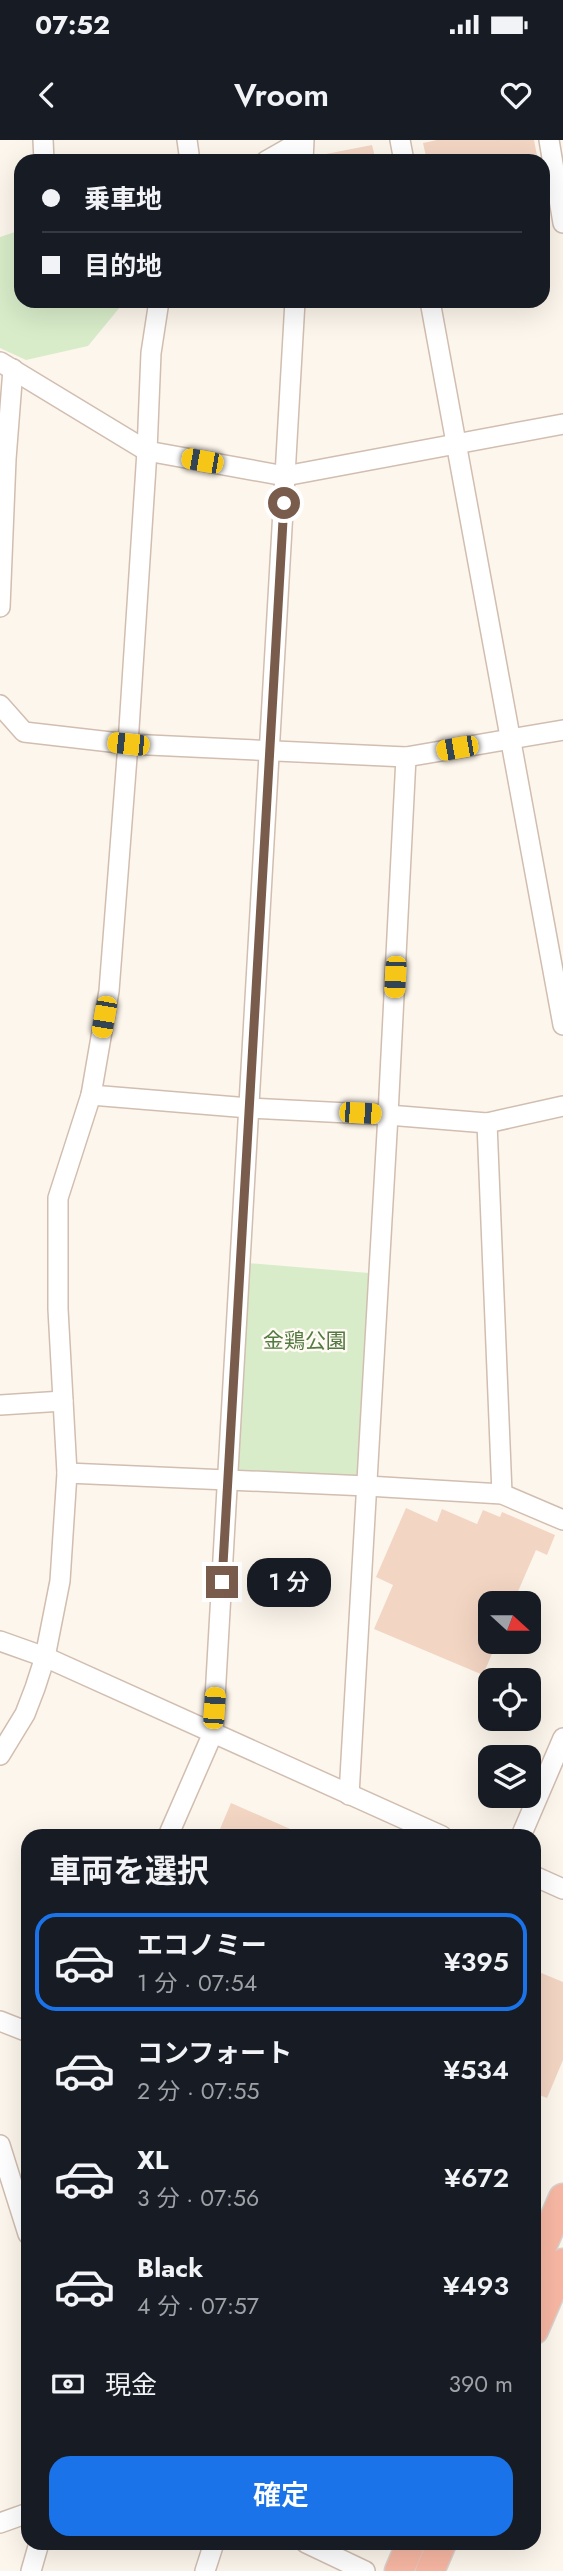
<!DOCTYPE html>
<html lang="ja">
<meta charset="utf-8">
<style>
body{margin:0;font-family:Jost,"Noto Sans JP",sans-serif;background:#20242c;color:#f1f3f6;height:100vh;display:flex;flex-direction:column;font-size:26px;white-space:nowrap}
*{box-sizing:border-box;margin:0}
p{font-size:23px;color:#9ea1a6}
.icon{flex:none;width:38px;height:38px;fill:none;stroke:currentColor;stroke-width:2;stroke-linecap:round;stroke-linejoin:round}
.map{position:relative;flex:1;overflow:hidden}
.panel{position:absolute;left:21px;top:1689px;width:520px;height:721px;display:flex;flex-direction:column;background:#171b24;border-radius:21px;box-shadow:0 7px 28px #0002}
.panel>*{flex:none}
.banner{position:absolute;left:14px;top:14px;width:536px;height:154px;border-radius:21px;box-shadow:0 7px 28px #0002;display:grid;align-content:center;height:154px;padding:0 28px;background:#171b24}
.needle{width:46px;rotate:111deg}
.tools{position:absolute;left:478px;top:1451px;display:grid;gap:14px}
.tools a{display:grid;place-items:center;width:63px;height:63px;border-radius:14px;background:#171b24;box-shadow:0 7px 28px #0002;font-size:35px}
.end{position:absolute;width:32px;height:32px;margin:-16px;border:9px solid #7a5c4d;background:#fff;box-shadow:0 0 0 4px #fff}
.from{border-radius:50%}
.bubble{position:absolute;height:49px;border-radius:21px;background:#171b24;box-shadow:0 7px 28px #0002;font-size:23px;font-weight:600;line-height:49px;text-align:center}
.car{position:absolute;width:21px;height:42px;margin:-21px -10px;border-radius:9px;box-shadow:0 0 5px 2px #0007;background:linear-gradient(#f5c518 24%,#345 0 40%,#f5c518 0 76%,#345 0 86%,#f5c518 0)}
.banner b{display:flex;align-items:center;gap:24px;height:66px;font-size:26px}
.banner b+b{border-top:2px solid #363941}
.banner i{width:18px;height:18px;background:#f1f3f6}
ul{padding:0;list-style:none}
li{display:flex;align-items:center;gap:21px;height:98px;margin:0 14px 10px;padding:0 14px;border:4px solid transparent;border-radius:21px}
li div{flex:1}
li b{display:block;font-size:26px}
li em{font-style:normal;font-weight:600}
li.selected{border-color:#1a73e8}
li>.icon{width:63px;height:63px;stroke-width:1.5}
h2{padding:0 28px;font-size:32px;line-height:84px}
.pay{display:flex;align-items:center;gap:18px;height:77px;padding:0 28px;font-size:26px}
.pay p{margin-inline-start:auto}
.primary-button{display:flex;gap:14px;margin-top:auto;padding:14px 28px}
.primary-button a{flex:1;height:80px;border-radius:21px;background:#1a73e8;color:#fff;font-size:28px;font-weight:600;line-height:80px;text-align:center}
.status{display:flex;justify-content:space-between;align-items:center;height:49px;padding:0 35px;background:#171b24;direction:ltr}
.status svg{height:19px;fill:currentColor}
header{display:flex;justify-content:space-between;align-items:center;height:91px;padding:0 28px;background:#171b24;font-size:32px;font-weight:600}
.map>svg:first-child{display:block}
.green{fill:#d8ecc9}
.building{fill:#f3d5c3}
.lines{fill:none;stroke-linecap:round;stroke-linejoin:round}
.minor-casing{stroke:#d1beb0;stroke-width:22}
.highway-casing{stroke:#dad1cd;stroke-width:31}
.minor{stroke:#fff;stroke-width:19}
.highway{stroke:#f7b7a3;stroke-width:28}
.route{stroke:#7a5c4d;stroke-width:9}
.labels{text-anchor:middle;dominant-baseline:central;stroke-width:5;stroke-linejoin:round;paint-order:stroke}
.park-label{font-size:21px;fill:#537a41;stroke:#fffaf3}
</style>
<div class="status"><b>07:52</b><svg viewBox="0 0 49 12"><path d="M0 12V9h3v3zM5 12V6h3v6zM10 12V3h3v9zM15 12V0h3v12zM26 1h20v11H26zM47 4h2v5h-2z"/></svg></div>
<header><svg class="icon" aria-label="back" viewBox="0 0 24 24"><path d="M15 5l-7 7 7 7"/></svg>Vroom<svg class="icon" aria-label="heart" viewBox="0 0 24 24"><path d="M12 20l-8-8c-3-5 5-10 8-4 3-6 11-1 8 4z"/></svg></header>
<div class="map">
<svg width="563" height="2431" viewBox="0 0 563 2431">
<rect width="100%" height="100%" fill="#fdf6ec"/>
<g class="green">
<path d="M21,90V161H125L88,206L26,220L0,208V97Z"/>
<path d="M248,1123L369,1133L357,1337L245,1333L238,1330Z"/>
</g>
<g class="building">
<path d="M437,0H534L538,21H427L423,3Z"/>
<path d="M372,5L376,21H327L326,14Z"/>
<path d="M406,1368L437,1382L442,1369L477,1384L483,1370L500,1377L502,1372L555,1395L547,1415L536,1410L513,1463H490V1502H497L483,1535L374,1489L393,1445L376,1437Z"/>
<path d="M231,1663L306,1696H217Z"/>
<path d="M534,1830L563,1842V1920L547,1958L534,1953Z"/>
</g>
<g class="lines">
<g class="minor-casing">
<g id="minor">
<path d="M43,0L44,21"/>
<path d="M187,0L190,21"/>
<path d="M400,0L404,21"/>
<path d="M549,0L563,83"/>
<path d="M266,21L303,0"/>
<path d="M303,21L304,0"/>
<path d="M430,161L563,885"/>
<path d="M0,222L147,311L285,336L563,284"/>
<path d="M0,467L6,319L13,229"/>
<path d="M0,565L24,592L128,604L406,617L563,590"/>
<path d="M91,955L249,968L388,975L487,983L563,966"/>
<path d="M487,983L502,1354"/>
<path d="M0,1265L63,1261"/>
<path d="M67,1333L367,1346L502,1354L563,1380"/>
<path d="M0,1501L45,1517L442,1696"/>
<path d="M0,1615L25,1574L35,1548L45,1517L60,1441L67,1333L58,1169V1058L91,955L109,851L128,604L147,311L151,213L159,161"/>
<path d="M349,1655L388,975L406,617"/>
<path d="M168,1696L213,1593L295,161"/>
<path d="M521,1696L563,1598"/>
<path d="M534,1736L563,1749"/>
<path d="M0,1881L28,1892"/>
<path d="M0,2005L28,2094"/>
<path d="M0,2383L28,2373"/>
<path d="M306,2403L365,2431"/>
<path d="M31,2431L39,2403"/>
<path d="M205,2431L214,2403"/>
</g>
</g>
<g class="highway-casing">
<g id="highway">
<path d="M534,2125L563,2058"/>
<path d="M534,2190L563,2123"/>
<path d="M399,2431L411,2403"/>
<path d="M430,2431L442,2403"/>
</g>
</g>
<use href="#minor" class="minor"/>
<use href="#highway" class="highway"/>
</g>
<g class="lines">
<path class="route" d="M222,1442L284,363"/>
</g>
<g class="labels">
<g class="park-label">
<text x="305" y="1201">金鶏公園</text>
</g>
</g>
</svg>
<div class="tools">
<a><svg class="needle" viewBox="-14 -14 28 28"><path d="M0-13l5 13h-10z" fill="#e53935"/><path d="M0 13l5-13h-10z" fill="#9ea1a6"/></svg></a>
<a><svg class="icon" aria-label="locate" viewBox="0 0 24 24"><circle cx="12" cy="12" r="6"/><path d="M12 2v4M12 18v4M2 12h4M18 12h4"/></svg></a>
<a><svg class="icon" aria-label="layers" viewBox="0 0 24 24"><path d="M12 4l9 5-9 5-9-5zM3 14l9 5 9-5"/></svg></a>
</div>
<i class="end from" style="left:284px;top:363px"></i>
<i class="end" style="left:222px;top:1442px"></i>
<div class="bubble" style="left:247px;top:1418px;width:84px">1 分</div>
<i class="car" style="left:202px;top:321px;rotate:280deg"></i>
<i class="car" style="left:128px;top:604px;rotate:276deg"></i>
<i class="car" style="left:457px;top:608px;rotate:260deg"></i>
<i class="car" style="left:395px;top:837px;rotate:183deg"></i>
<i class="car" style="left:104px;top:877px;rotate:190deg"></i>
<i class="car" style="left:360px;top:973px;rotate:93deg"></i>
<i class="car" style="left:214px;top:1568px;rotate:4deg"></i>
<div class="banner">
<b><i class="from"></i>乗車地</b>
<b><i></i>目的地</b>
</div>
<section class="panel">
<h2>車両を選択</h2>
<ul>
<li class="selected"><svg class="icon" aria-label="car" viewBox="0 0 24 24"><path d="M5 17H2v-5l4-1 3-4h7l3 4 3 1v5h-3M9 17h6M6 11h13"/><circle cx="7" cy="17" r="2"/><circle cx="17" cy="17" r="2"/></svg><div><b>エコノミー</b><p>1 分 · 07:54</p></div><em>¥395</em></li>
<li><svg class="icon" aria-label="car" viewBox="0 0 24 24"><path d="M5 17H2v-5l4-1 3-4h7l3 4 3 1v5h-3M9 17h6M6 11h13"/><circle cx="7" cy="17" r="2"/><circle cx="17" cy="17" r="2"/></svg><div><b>コンフォート</b><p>2 分 · 07:55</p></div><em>¥534</em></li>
<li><svg class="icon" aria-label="car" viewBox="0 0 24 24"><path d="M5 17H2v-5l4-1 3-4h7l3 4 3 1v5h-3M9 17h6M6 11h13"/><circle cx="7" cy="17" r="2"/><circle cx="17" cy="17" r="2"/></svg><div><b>XL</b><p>3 分 · 07:56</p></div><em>¥672</em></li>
<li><svg class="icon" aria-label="car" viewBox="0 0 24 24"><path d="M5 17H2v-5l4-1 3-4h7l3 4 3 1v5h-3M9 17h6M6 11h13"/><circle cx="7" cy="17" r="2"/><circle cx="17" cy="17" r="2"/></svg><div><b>Black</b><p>4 分 · 07:57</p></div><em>¥493</em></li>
</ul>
<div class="pay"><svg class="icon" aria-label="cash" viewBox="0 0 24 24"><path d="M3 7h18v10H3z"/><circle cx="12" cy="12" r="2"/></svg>現金<p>390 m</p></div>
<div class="primary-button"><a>確定</a></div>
</section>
</div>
